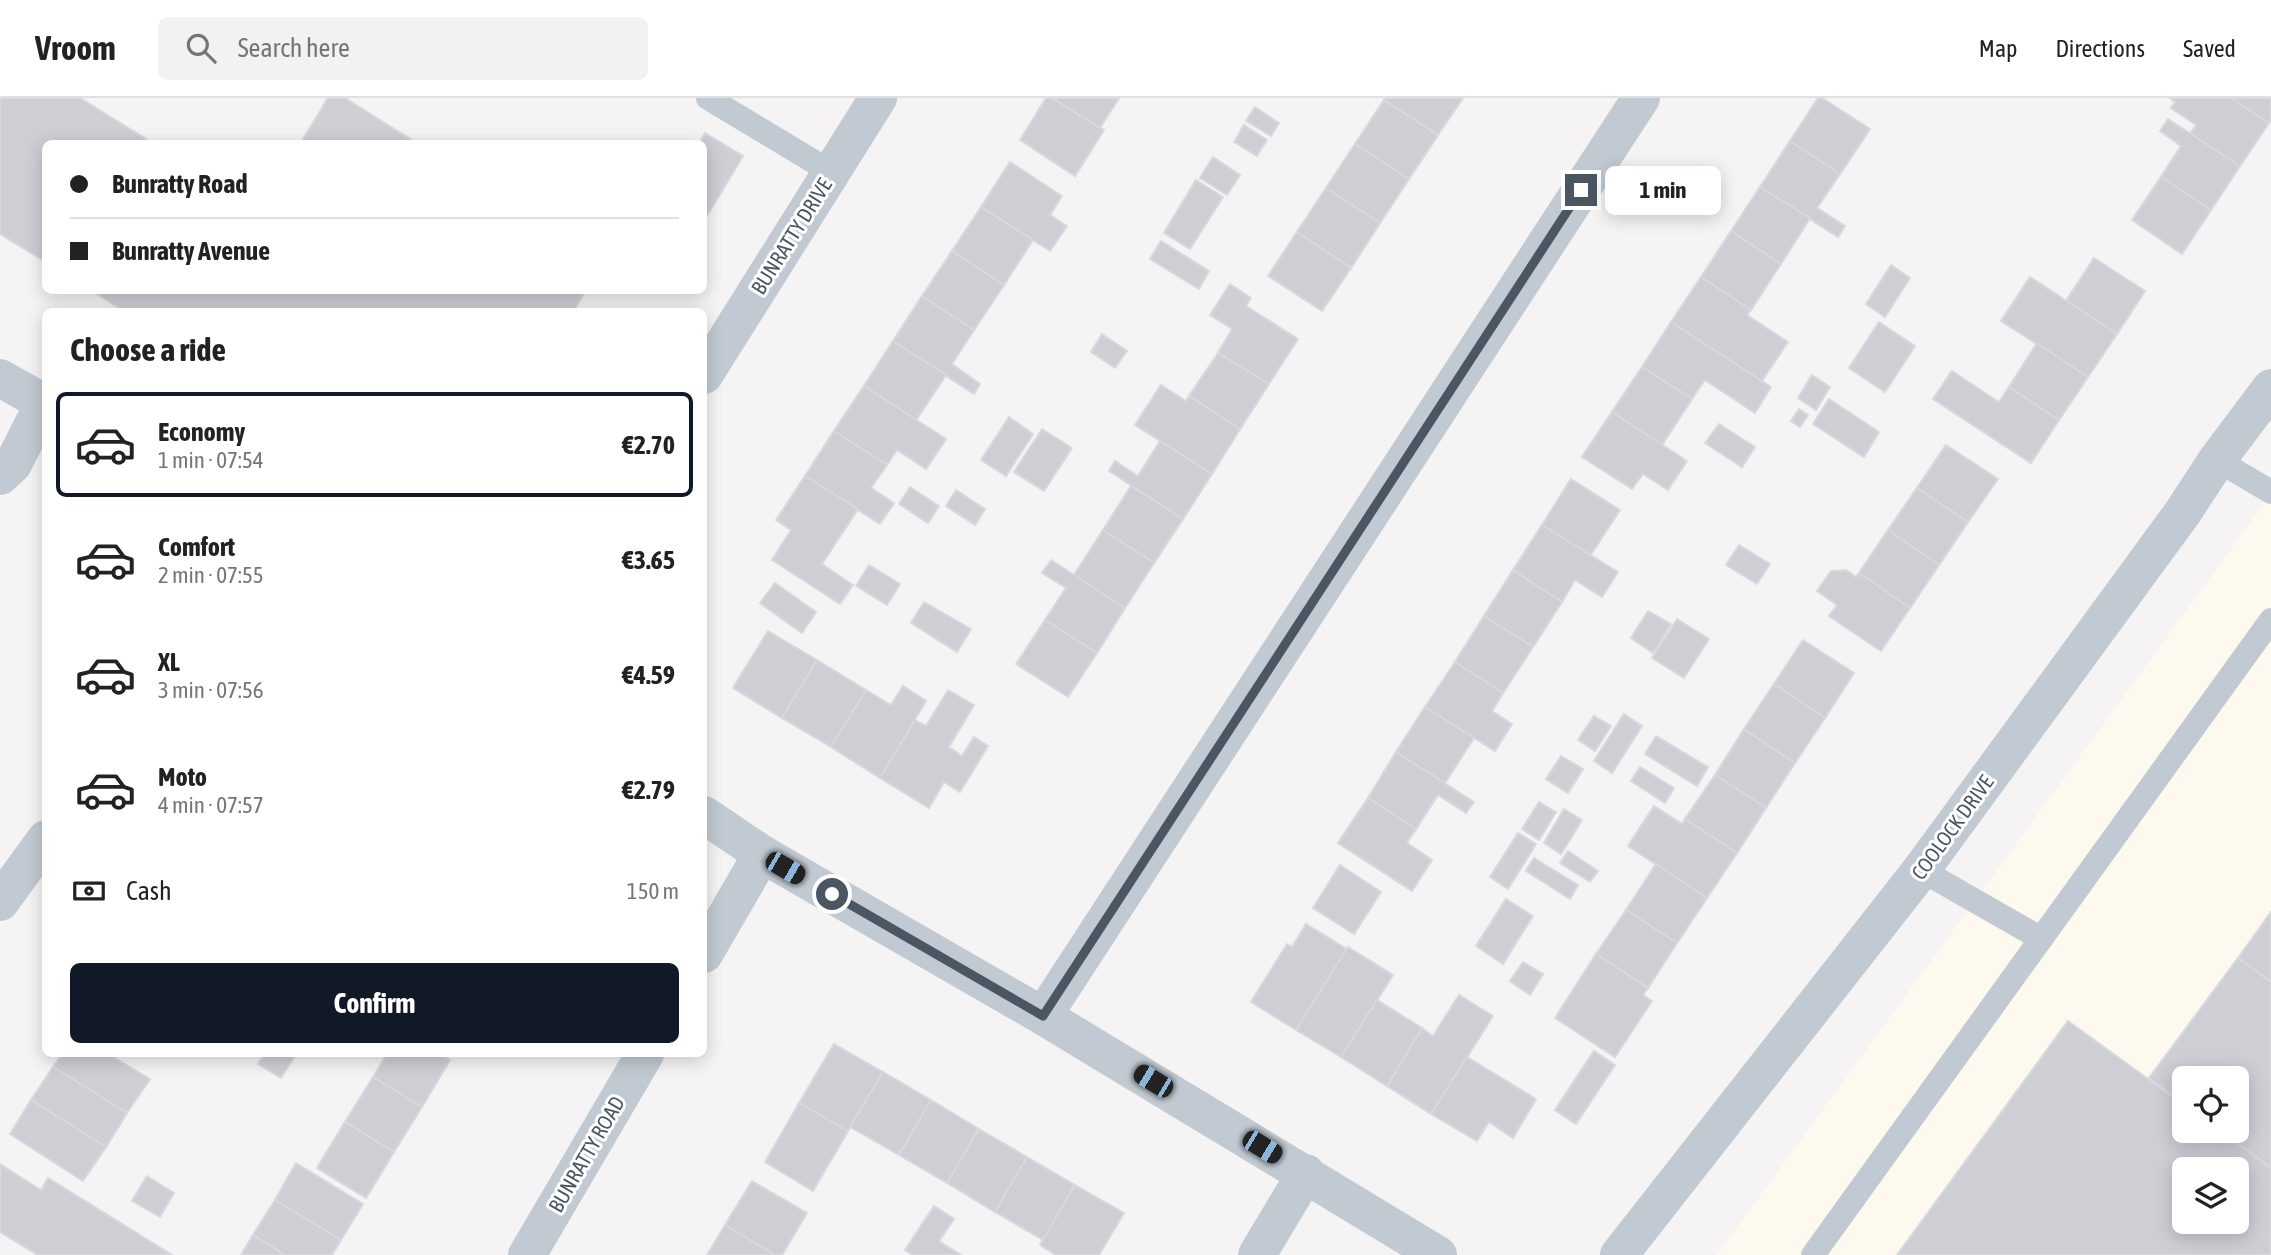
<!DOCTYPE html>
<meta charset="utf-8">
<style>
body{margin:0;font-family:"Asap Condensed",sans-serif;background:#f2f2f2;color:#222;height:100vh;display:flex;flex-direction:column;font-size:26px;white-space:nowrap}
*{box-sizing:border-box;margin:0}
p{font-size:23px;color:#767676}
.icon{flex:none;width:38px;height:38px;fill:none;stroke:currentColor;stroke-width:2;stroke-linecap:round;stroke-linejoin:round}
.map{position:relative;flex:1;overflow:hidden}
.sheet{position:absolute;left:42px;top:210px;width:665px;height:749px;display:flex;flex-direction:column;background:#fff;border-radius:10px;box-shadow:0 4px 18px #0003}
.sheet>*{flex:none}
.guide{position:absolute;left:42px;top:42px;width:665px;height:154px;border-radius:10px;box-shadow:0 4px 18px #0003;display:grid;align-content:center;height:154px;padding:0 28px;background:#fff}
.fabs{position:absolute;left:2172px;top:968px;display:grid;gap:14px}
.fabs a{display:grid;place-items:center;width:77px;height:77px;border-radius:10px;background:#fff;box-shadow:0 4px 18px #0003;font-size:35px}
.end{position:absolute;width:32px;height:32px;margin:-16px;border:9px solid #4a5661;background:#fff;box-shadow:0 0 0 4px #fff}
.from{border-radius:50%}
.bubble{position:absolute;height:49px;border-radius:10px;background:#fff;box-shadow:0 4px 18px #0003;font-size:23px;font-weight:700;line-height:49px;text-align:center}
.car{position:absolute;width:21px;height:42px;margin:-21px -10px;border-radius:9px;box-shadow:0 0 5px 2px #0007;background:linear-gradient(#222 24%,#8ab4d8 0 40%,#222 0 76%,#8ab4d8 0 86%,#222 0)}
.guide b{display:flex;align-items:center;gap:24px;height:66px;font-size:26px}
.guide b+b{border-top:2px solid #e0e0e0}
.guide i{width:18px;height:18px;background:#222}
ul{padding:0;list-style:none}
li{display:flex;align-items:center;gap:21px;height:105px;margin:0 14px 10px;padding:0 14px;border:4px solid transparent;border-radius:10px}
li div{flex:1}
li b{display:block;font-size:26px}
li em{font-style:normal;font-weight:700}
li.active{border-color:#111827}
li>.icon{width:63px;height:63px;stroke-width:1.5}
h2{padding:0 28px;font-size:32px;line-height:84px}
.pay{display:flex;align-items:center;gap:18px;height:77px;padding:0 28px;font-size:26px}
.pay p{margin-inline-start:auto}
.button{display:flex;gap:14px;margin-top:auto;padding:14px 28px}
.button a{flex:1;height:80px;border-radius:10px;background:#111827;color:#fff;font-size:28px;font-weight:700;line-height:80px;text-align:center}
header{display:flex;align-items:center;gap:42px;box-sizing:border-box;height:98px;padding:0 35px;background:#fff;border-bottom:2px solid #e0e0e0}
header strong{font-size:33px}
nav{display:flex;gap:38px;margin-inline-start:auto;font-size:24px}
.search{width:490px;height:63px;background:#f2f2f2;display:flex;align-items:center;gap:18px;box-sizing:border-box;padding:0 24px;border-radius:10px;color:#767676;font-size:26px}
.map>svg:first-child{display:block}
.commercial{fill:#fdf9ef;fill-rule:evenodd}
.building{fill:#cdcfd5;stroke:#d7d9de;stroke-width:2;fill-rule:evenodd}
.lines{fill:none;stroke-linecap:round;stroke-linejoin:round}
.service{stroke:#c1cad2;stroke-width:24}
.minor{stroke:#c1cad2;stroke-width:38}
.route{stroke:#4a5661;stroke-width:9}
.labels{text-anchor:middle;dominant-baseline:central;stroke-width:6;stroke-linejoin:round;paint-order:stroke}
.street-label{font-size:21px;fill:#4a5661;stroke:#fff}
</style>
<header>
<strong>Vroom</strong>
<div class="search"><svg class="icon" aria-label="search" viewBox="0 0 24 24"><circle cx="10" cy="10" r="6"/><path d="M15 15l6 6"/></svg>Search here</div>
<nav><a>Map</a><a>Directions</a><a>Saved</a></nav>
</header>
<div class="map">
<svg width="2271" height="1157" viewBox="0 0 2271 1157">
<rect width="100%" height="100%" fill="#f5f3f3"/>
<path class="commercial" d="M2271,396V1157H1717ZM2184,980H2236V1032H2184ZM2184,1071H2236V1124H2184Z"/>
<g class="building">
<path d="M0,0H80L154,46H46V164L0,136Z"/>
<path d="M328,0H345L418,46H300Z"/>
<path d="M1046,0H1052L1104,32L1075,78L1020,42Z"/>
<path d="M1052,0H1119L1100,30Z"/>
<path d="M1385,0H1463L1438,37L1384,2Z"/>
<path d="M1818,0H1822L1870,31L1840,76L1790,43Z"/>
<path d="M2170,0H2231L2269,25L2240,68L2190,36L2196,27L2171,10L2175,4Z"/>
<path d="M2231,0H2271V22L2269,25Z"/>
<path d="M1384,2L1438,37L1409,81L1355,46Z"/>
<path d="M1255,9L1279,25L1271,38L1246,23Z"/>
<path d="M2168,21L2240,68L2211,112L2161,79L2181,48L2160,33Z"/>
<path d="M1244,27L1267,42L1257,58L1234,44Z"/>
<path d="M705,35L743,58L704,123V46H699Z"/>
<path d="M1790,43L1840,76L1817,110L1845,128L1838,139L1760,89Z"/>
<path d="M1355,46L1409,81L1380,125L1326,90Z"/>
<path d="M1213,59L1240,77L1227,97L1200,80Z"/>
<path d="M1010,64L1062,98L1050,117L1067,128L1050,153L981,109Z"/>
<path d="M2161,79L2211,112L2182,156L2132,122Z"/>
<path d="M1196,82L1223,99L1190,151L1164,135Z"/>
<path d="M1760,89L1810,120L1781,166L1731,133Z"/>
<path d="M1326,90L1380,125L1351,170L1297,134Z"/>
<path d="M981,109L1033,142L1004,187L952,153Z"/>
<path d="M1731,133L1781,166L1751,212L1701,179Z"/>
<path d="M1297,134L1351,170L1322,213L1268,178Z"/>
<path d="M1161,143L1209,173L1199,191L1150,161Z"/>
<path d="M952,153L1004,187L974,232L922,198Z"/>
<path d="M2094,160L2145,193L2117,236L2066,203Z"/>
<path d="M1891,167L1910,180L1885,219L1866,206Z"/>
<path d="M1701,179L1751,212L1747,217L1788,244L1762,283L1671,224Z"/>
<path d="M2030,179L2117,236L2088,279L2001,223Z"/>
<path d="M1230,186L1251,200L1246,208L1298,241L1269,286L1218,255L1232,231L1210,217Z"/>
<path d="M91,192H586L573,214H125Z"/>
<path d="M922,198L974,232L952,266L980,286L974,296L893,243Z"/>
<path d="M1671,224L1771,289L1755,315L1705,282L1692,301L1642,269Z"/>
<path d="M1879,224L1915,248L1885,294L1849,270Z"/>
<path d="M1102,236L1127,253L1115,270L1091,254Z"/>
<path d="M893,243L946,277L916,322L864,288Z"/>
<path d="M2037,245L2088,279L2059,322L2009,289Z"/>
<path d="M1218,255L1269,286L1240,331L1189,298Z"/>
<path d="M1642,269L1692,301L1662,347L1612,314Z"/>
<path d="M1952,273L1999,304L2009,289L2059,322L2031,365L1933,301Z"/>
<path d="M1812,277L1830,289L1816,312L1798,300Z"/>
<path d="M1161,287L1186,303L1189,298L1240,331L1212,376L1135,327Z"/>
<path d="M864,288L946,341L926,371L897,352L887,367L834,333Z"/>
<path d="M1829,301L1879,334L1864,359L1813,326Z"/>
<path d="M1799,311L1808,317L1800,329L1791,323Z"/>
<path d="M1612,314L1687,363L1668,392L1643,376L1632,391L1582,359Z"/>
<path d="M1009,319L1033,336L1006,378L981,362Z"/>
<path d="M1719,326L1755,349L1742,369L1705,345Z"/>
<path d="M1042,331L1072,350L1044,393L1014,374Z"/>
<path d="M834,333L887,367L871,390L894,405L880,426L805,378Z"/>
<path d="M1160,343L1212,376L1183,421L1109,373L1115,363L1138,378Z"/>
<path d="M1946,347L1998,381L1968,424L1917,390Z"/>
<path d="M805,378L858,411L822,466L853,487L840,506L772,462L791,432L776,422Z"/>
<path d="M1571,381L1620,412L1590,458L1542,427Z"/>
<path d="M1131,388L1183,421L1154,465L1103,432Z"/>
<path d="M910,389L939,408L928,425L899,406Z"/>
<path d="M1917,390L1968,424L1939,467L1888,432Z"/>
<path d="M956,392L985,411L975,427L946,408Z"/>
<path d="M1542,427L1618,474L1602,499L1575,482L1562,504L1513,472Z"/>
<path d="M1103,432L1154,465L1125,510L1074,477Z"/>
<path d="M1888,432L1939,467L1910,510L1859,475Z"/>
<path d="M1739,447L1770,466L1757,486L1726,467Z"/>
<path d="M1051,462L1125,510L1097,555L1045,522L1066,490L1042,475Z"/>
<path d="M869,467L900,486L887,507L856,488Z"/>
<path d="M1513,472L1562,504L1533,549L1484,518Z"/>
<path d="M1846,472L1856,479L1859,475L1910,510L1881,553L1829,518L1837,507L1817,493L1831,473Z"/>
<path d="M775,485L816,514L802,535L760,505Z"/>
<path d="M924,504L971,531L957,554L911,525Z"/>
<path d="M1648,513L1671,526L1653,555L1631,540Z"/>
<path d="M1484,518L1533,549L1503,595L1455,564Z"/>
<path d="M1677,521L1709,541L1684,580L1652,560Z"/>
<path d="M1045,522L1097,555L1068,599L1016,566Z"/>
<path d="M768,533L817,562L782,620L733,590Z"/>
<path d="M1803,542L1854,575L1825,620L1774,586Z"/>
<path d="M817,562L866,592L831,649L782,620Z"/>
<path d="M1455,564L1503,595L1492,613L1512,626L1495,653L1425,609Z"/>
<path d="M1774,586L1825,620L1795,665L1744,631Z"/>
<path d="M903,588L926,603L880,680L831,649L866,592L891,607Z"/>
<path d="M948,592L974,607L949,649L962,658L974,639L988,648L960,694L944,684L929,710L880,680L915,622L926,628Z"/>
<path d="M1425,609L1474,640L1445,685L1396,654Z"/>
<path d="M1624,616L1642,628L1612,675L1594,663Z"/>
<path d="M1594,618L1611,628L1595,653L1578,642Z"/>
<path d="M1744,631L1795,665L1766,710L1715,677Z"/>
<path d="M1656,638L1708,669L1697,688L1645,656Z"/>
<path d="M1396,654L1474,704L1466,715L1438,697L1416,731L1368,700Z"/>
<path d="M1561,658L1583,671L1568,695L1546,681Z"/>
<path d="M1640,669L1674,690L1665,705L1631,683Z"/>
<path d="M1715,677L1766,710L1737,755L1685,721Z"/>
<path d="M1368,700L1416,731L1407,745L1432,762L1412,793L1338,745Z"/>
<path d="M1539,704L1556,714L1539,742L1522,731Z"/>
<path d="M1654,708L1682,726L1685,721L1737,755L1707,800L1628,748Z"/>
<path d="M1564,711L1582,722L1561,756L1544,745Z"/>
<path d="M1518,735L1536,746L1508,791L1490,779Z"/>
<path d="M1568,753L1598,773L1590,784L1560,765Z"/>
<path d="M1534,760L1578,787L1570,801L1526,773Z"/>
<path d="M1656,766L1707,800L1677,845L1626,812Z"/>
<path d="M1340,767L1381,794L1354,836L1313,810Z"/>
<path d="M1506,801L1533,818L1503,866L1476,848Z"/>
<path d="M1626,812L1677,845L1648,890L1596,856Z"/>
<path d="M2271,814V884L2238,860Z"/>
<path d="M1306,826L1347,851L1296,932L1251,904L1287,846L1292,849Z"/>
<path d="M1348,849L1393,877L1341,959L1296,932Z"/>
<path d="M1596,856L1648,890L1643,897L1652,903L1615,959L1555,920Z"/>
<path d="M2238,860L2271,884V1070L2220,1032H2236V980H2184V1006L2149,980Z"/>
<path d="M1523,864L1543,876L1530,897L1510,883Z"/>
<path d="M1459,897L1493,918L1431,1016L1387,988L1422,930L1433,938Z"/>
<path d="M1377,902L1422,930L1387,988L1341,959Z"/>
<path d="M2068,923L2184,1007V1032H2219L2271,1070V1157H1897ZM2184,1071H2236V1124H2184Z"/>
<path d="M834,946L883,974L848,1033L799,1005Z"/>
<path d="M1594,953L1615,967L1576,1026L1555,1012Z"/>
<path d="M62,956H108L150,981L127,1015L53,969Z"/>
<path d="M265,956H296L281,980L258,966Z"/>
<path d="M387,956H439L450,962L422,1009L373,979Z"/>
<path d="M1467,959L1536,1001L1513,1040L1489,1024L1477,1043L1431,1016Z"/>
<path d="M53,969L127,1015L106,1049L31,1002Z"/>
<path d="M883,974L931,1002L899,1057L850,1029Z"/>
<path d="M373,979L422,1009L394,1054L345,1024Z"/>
<path d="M31,1002L106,1049L83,1083L10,1036Z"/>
<path d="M931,1002L979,1031L947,1085L899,1057Z"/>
<path d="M799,1005L848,1033L813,1093L765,1064Z"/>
<path d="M345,1024L394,1054L366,1100L317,1070Z"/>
<path d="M979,1031L1027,1059L995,1114L947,1085Z"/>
<path d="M1027,1059L1075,1087L1043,1142L995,1114Z"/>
<path d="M296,1065L363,1106L341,1142L275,1102Z"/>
<path d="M0,1066L41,1092L48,1080L172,1157H38L0,1134Z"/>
<path d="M147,1078L174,1095L160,1119L132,1103Z"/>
<path d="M752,1083L807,1115L782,1157H775L725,1127Z"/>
<path d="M1075,1087L1124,1115L1099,1157H1056L1040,1147Z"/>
<path d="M275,1102L341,1142L332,1157H285L253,1137Z"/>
<path d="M934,1108L954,1121L939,1143L961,1157H913L905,1152Z"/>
<path d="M725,1127L775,1157H707Z"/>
<path d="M253,1137L285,1157H241Z"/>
</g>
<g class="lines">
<g class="service">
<path d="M708,0L831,74"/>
<path d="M2217,362L2271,394"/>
<path d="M1921,772L2040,840"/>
<path d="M1813,1157L2271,522"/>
</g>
<g class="minor">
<path d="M704,277L878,0"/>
<path d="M0,280L46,306"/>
<path d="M0,378L13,366L44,305"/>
<path d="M704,717L762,756L1043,918L1438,1157"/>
<path d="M0,804L46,741"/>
<path d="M704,856L762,756"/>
<path d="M1043,918L1641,0"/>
<path d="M527,1157L645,956"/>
<path d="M1257,1157L1306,1075"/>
<path d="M1619,1157L1921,772L2183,414L2217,362L2271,290"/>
</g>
</g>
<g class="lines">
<path class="route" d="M832,796L1043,918L1581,92"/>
</g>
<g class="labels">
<g class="street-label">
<text transform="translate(791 138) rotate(-58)">BUNRATTY DRIVE</text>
<text transform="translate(1952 729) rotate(-54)">COOLOCK DRIVE</text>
<text transform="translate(586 1056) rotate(-60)">BUNRATTY ROAD</text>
</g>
</g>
</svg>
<div class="fabs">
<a><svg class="icon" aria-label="locate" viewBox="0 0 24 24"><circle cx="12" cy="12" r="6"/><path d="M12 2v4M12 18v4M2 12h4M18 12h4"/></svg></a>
<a><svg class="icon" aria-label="layers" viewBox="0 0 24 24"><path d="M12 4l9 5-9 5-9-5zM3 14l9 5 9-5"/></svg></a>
</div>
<i class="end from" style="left:832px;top:796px"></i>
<i class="end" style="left:1581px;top:92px"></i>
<div class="bubble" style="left:1605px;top:68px;width:116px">1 min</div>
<i class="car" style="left:785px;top:770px;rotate:120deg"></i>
<i class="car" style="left:1153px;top:983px;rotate:301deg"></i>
<i class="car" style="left:1262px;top:1049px;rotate:121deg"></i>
<div class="guide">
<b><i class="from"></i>Bunratty Road</b>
<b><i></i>Bunratty Avenue</b>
</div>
<section class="sheet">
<h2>Choose a ride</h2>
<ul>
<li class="active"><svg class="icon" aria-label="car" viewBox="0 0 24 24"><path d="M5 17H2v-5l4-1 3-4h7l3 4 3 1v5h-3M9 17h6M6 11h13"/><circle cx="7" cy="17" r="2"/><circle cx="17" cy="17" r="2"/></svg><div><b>Economy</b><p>1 min · 07:54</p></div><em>€2.70</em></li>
<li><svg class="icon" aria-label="car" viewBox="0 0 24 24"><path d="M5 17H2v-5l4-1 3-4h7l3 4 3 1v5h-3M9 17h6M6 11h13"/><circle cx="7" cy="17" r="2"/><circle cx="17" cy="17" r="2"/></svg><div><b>Comfort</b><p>2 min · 07:55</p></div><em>€3.65</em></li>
<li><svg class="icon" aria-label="car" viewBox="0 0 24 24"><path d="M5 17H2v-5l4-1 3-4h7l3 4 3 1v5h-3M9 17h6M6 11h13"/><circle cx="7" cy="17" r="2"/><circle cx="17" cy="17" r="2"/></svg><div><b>XL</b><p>3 min · 07:56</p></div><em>€4.59</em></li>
<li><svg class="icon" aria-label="car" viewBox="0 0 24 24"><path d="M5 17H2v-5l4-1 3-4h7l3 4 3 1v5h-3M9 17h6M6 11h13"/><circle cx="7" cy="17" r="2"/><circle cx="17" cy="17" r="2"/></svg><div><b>Moto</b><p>4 min · 07:57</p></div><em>€2.79</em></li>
</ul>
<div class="pay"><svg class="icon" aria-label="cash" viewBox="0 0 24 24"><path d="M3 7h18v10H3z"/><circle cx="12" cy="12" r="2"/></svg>Cash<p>150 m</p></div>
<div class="button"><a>Confirm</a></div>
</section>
</div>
